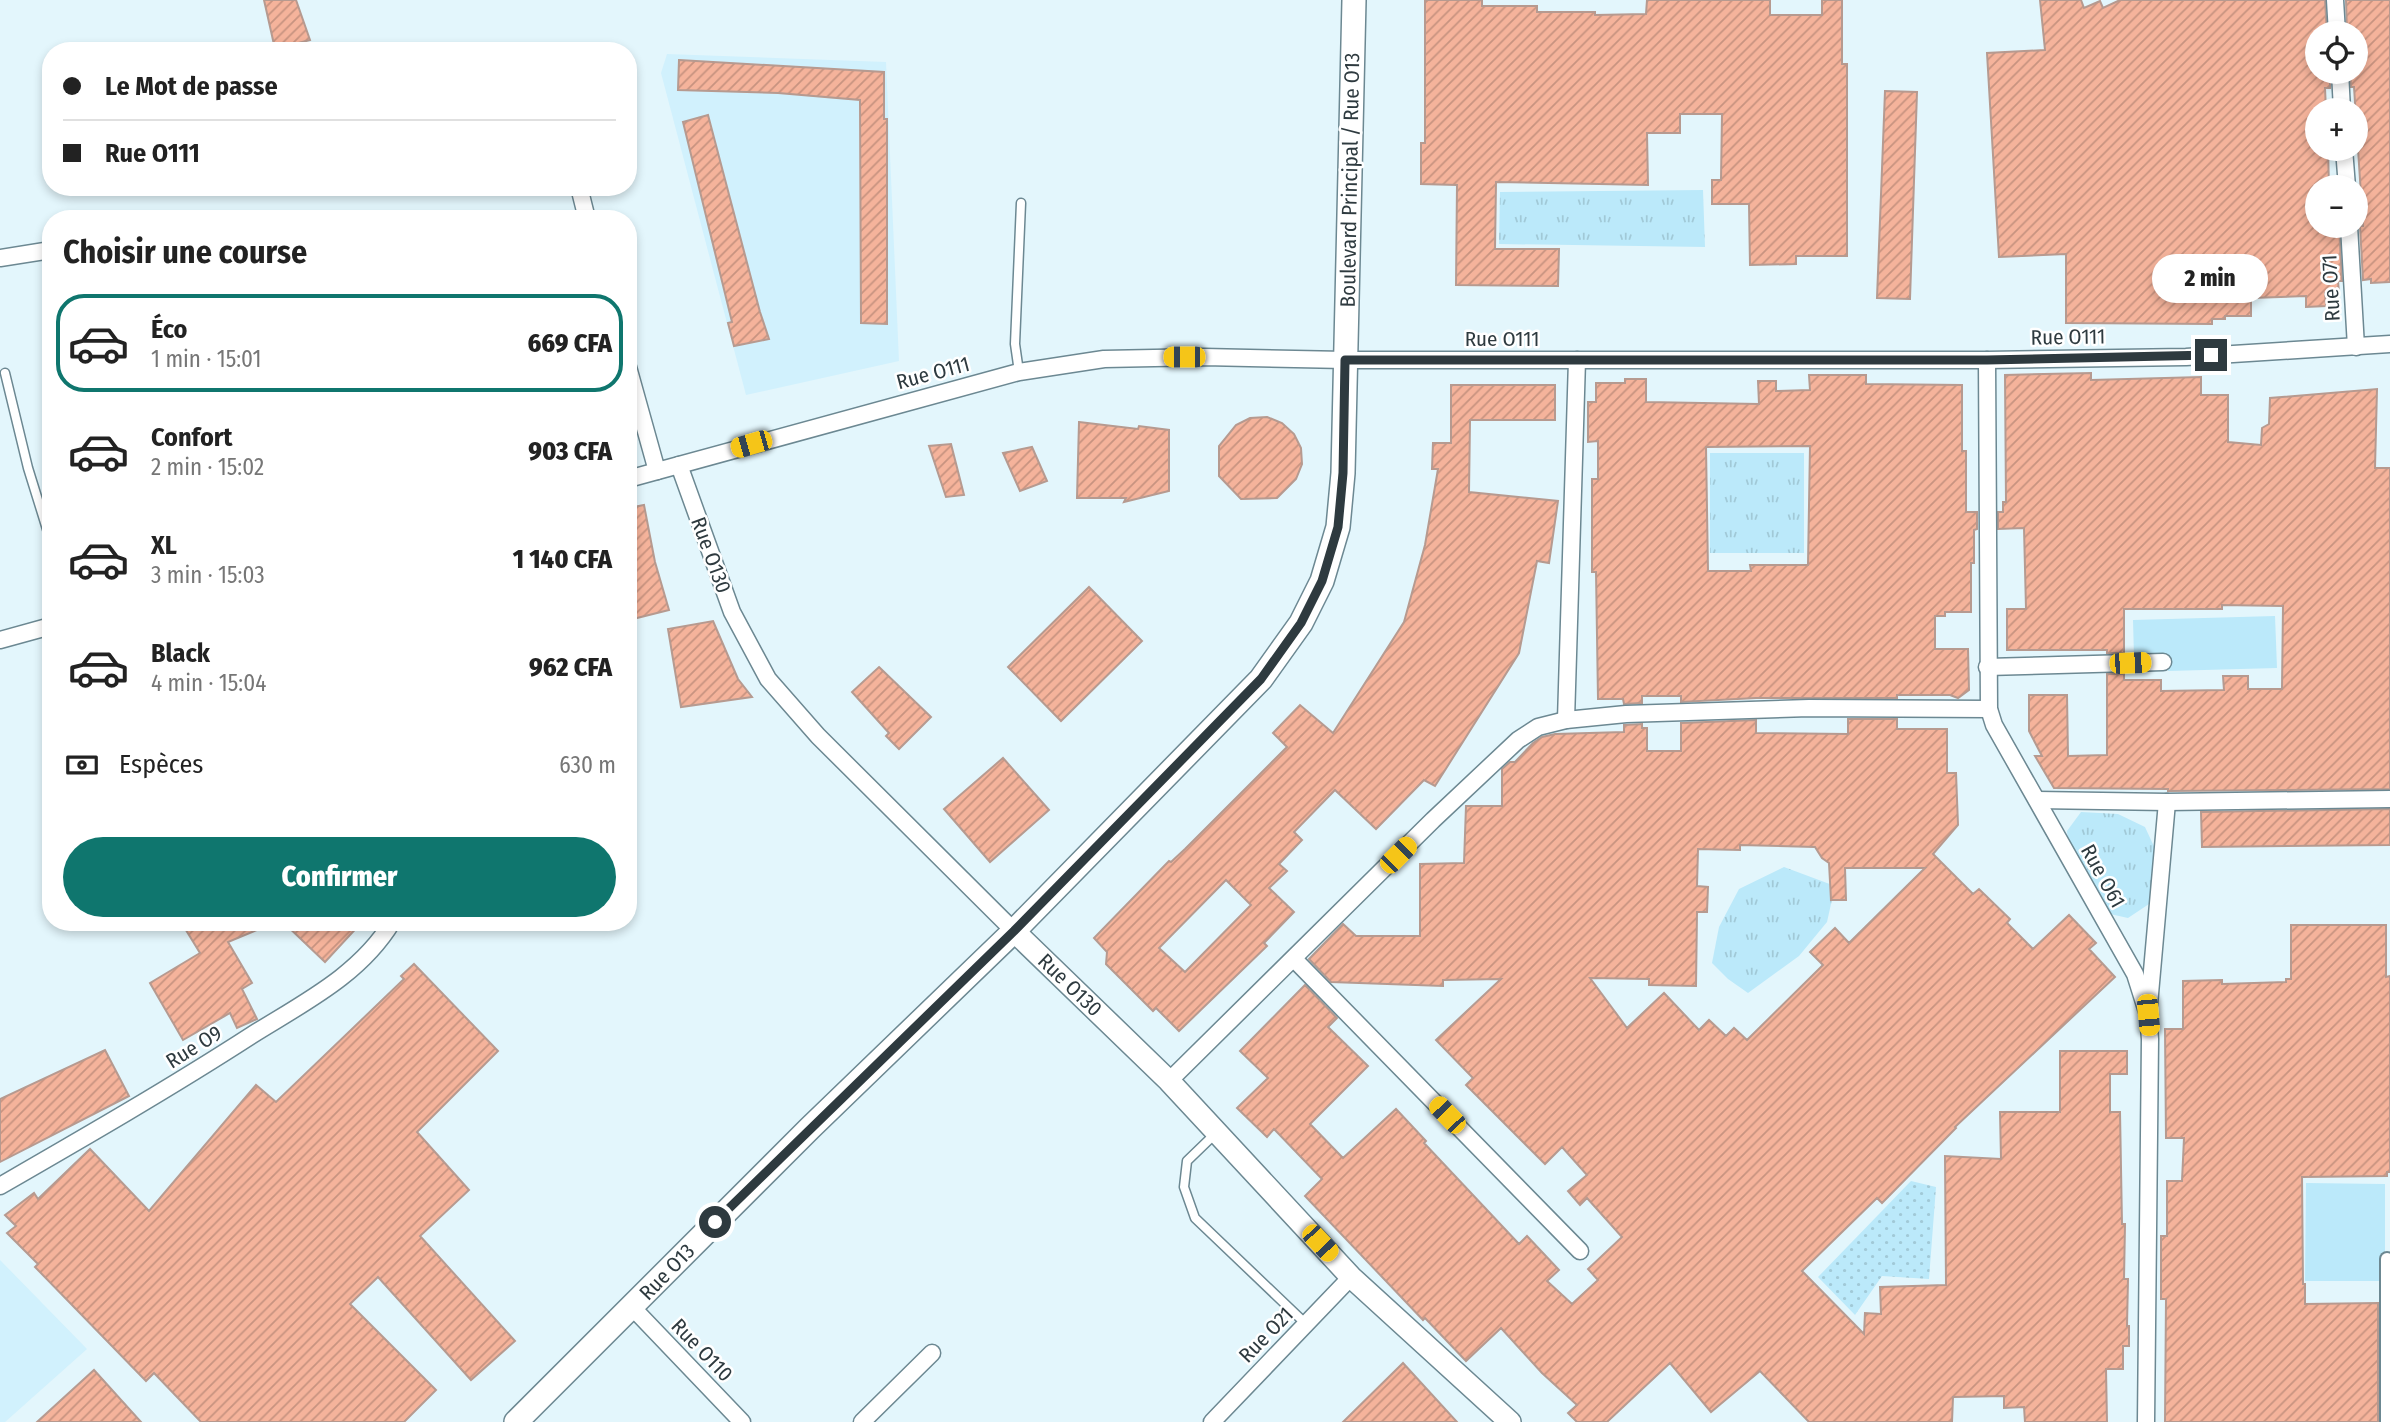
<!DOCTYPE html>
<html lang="fr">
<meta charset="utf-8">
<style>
body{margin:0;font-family:"Fira Sans Condensed",sans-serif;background:#f6f6f6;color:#222;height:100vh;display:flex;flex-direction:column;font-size:26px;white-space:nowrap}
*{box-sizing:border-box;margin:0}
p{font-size:23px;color:#767676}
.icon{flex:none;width:38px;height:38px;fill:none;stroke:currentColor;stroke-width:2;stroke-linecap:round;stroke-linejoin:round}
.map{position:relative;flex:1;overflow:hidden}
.details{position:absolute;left:42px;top:210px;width:595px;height:721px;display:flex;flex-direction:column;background:#fff;border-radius:28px;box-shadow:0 4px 10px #0003}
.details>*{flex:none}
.top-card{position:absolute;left:42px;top:42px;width:595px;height:154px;border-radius:28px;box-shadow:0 4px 10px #0003;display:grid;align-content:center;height:154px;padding:0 21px;background:#fff}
.fabs{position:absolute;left:2305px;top:21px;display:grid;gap:14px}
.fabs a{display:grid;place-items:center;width:63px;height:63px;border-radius:50%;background:#fff;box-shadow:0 4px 10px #0003;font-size:35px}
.end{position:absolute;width:32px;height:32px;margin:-16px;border:9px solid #2e3a3f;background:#fff;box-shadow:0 0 0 4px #fff}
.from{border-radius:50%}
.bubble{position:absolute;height:49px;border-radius:24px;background:#fff;box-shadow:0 4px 10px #0003;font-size:23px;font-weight:800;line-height:49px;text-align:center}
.car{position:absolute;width:21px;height:42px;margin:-21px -10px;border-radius:9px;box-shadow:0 0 5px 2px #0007;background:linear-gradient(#f5c518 24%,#345 0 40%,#f5c518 0 76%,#345 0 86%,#f5c518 0)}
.top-card b{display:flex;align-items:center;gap:24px;height:66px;font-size:26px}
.top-card b+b{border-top:2px solid #e0e0e0}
.top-card i{width:18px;height:18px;background:#222}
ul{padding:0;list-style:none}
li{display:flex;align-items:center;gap:21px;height:98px;margin:0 14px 10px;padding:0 7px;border:4px solid transparent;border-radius:28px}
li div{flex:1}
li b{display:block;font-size:26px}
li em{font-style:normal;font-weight:800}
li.selected{border-color:#0f766e}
li>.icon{width:63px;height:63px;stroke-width:1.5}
h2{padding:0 21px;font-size:32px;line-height:84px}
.pay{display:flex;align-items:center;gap:18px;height:77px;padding:0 21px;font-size:26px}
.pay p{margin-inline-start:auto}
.primary-button{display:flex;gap:14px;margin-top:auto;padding:14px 21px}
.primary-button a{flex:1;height:80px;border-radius:42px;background:#0f766e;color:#fff;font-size:28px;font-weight:800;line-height:80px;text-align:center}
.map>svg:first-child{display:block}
.built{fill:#d1f1fd}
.grass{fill:url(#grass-tufts)}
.park{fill:url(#park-dots)}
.garden{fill:#bbe9fa}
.building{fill:url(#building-hatch);stroke:#b69a90;stroke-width:2;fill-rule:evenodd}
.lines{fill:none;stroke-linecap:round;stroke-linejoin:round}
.service-casing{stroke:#6c8892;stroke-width:11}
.pedestrian-casing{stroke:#6c8892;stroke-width:16}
.minor-casing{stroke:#6c8892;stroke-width:19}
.tertiary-casing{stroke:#6c8892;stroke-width:24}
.secondary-casing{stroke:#6c8892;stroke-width:26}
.service{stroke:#fff;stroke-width:8}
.pedestrian{stroke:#fff;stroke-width:12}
.minor{stroke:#fff;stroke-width:16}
.tertiary{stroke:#fff;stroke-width:21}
.secondary{stroke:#fff;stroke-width:23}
.route{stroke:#2e3a3f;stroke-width:9}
.labels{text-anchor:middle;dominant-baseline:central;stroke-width:5;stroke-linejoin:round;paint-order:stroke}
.street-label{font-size:21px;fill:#2e3a3f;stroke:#fff}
</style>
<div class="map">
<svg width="2390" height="1422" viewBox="0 0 2390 1422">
<defs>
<pattern id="grass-tufts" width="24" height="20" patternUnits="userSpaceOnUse" patternTransform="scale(1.75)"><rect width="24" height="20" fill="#bbe9fa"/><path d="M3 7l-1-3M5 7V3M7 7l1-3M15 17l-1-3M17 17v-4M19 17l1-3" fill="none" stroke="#a1c9d7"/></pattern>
<pattern id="park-dots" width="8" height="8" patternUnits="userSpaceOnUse" patternTransform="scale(1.75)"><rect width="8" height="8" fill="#bbe9fa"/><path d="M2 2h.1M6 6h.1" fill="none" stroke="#a1c9d7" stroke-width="1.8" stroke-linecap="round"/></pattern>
<pattern id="building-hatch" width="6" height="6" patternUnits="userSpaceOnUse" patternTransform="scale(1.75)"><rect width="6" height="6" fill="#f5b39b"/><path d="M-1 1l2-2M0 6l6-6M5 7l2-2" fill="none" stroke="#c79380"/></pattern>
</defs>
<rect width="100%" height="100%" fill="#e3f6fc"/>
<g class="built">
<path d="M667,54L886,62L899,361L746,395L661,73Z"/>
<path d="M0,1260L87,1349L5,1422H0Z"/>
</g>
<g class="grass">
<path d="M1703,190L1705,247L1499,244L1500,192Z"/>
<rect x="1710" y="453" width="94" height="100"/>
<path d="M2081,812L2118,814L2145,827L2157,853L2152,902L2128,918L2110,914L2069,852L2067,831Z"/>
<path d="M1784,867L1835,886L1827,922L1799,956L1748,993L1728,979L1712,963L1719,927L1739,889Z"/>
</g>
<path class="park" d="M1911,1181L1936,1187L1929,1279L1882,1276L1855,1315L1818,1277Z"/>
<g class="garden">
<path d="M2275,616L2277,668L2168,671V656L2134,657L2133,620Z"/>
<path d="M2306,1183L2385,1184V1281H2305Z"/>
</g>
<g class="building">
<path d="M264,0H296L310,40L275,49Z"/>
<path d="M1425,0H1482V6H1537V12H1595V15L1646,14L1647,0H1770V15H1822V0H1842V64H1847V256H1796V264L1750,265L1749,204H1712V180H1721L1722,114H1680V133H1647L1648,185L1496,182L1495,249H1559L1558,286L1456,285L1457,185L1421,184V143H1425Z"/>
<path d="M2040,0H2081L2084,8L2100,1L2103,8L2120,0H2325L2327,33H2317V72H2330V88H2325L2326,110H2317V149H2328L2329,187H2317V226H2339L2342,281H2338L2339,293H2325L2326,306L2306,307V296L2251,298V316H2225V319H2212V324L2066,323V254L1999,257L1987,53L2045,50Z"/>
<path d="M2346,0H2390V282L2371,283V279L2363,280L2360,226H2363L2354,87H2351L2350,72H2356V33H2347Z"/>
<path d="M679,60L884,72V119H887V324L861,323L860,100L778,93L678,90Z"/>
<path d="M1885,91L1917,92L1910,299L1877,298Z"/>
<path d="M708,115L760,312L769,339L734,346L728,323L732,322L683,122Z"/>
<path d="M2091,373V380L2201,377V395H2228V442L2261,445L2262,428L2269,424L2270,398L2377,389L2375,468H2390V789L2168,791V789L2054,788L2035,756H2042L2029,731V695H2067L2068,756L2107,755V674H2124V680H2161V691L2224,690L2223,676H2248V689H2282L2283,606L2222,605V609H2124V653H2107V650H2007V609H2026L2024,528L1998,529V512H2003V502H2006L2005,375Z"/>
<path d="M1809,375H1866V384L1962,385V451H1966V512H1977V529L1974,530V563H1971V612H1945V616H1935V649H1968L1969,690L1958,698L1950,695H1897V698H1756L1681,702V696H1642V703L1624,704L1623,699H1598L1596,572H1592V479H1598V441L1588,442V402H1596V383H1625V379H1646V402L1759,404L1758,381H1776V391L1810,390ZM1810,446L1808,565H1750L1751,571H1708L1706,447Z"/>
<path d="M1451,385H1555V420H1470L1469,492L1558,501L1549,563L1537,561L1519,653L1435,786L1424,780L1376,829L1335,790L1294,832L1302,840L1279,864L1287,871L1269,888L1294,912L1264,943L1267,946L1179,1031L1156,1008L1153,1011L1106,964L1107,952L1094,938L1169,861L1171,862L1185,849L1287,747L1273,733L1300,705L1333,733L1404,622L1425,545L1438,469H1432L1433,443H1451ZM1226,880L1251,905L1185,972L1159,948Z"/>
<path d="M1267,417L1282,423L1294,434L1301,448L1302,464L1296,479L1277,498L1241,499L1219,476V446L1236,425L1250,418Z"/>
<path d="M1079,422L1138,429L1139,426L1169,430V491L1124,502L1126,498H1077Z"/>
<path d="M951,444L964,495L946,497L929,446Z"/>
<path d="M1032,447L1047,481L1020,491L1003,453Z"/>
<path d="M644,505L655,562L669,610L633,619L628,598V508Z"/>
<path d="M1089,587L1142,641L1061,721L1008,667Z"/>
<path d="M713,621L738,679L752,697L681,707L668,629Z"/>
<path d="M879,667L931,717L899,749L886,736L889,733L852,692Z"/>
<path d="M1848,719H1897V729H1947V773H1956L1958,825L1933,854L1973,894L1979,889L2010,919L2007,923L2033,949L2069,915L2096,943L2089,949L2115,977L1955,1127L1956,1128L1882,1203L1877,1198L1802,1271L1864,1334L1865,1313L1881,1314L1880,1287L1946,1285L1945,1156L2001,1159L2000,1112H2060V1051H2127V1074H2110V1112H2120L2122,1224H2125L2124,1279H2128L2127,1326H2129V1346H2123V1369H2106L2107,1422H2025L2024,1407L2004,1408V1396L1953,1397L1952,1422H1809L1760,1371L1711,1412L1670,1363L1607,1422H1577L1568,1413L1577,1405L1542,1373L1501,1328L1466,1361L1425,1318L1423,1320L1305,1196L1322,1179L1274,1129L1267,1137L1237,1108L1268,1078L1240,1051L1305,985L1337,1018L1328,1027L1368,1066L1310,1124L1343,1158L1396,1109L1426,1141L1424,1143L1519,1244L1527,1236L1559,1270L1547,1281L1572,1304L1598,1280L1588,1269L1622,1237L1587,1198L1580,1205L1568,1191L1587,1175L1562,1147L1545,1164L1466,1085L1473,1078L1436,1040L1501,979L1443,980V986L1331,982L1309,959L1343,924L1356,936H1420V864L1464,863L1466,806H1502V769L1510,762H1515L1533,743L1542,737L1555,734L1624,732V725L1642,724V728H1647V751H1681V723L1756,720V733L1848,734ZM1740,845L1815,847L1822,858L1829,863L1831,900H1846L1845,868H1925L1849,943L1835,928L1810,952L1823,965L1747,1040L1734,1028L1726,1036L1709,1020L1699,1030L1664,993L1627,1028L1590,978L1649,979V985L1696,986L1697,912H1707L1708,887L1697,886L1698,849L1740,850Z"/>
<path d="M1003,758L1049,810L990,862L944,809Z"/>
<path d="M2390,809V845L2202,847L2201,812Z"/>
<path d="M181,922H276L228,942L252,983L242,989L257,1019L237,1028L230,1013L183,1040L150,983L200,953Z"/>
<path d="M283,922H362L325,962Z"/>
<path d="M2291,925H2386V977L2390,976V1172H2387V1176L2302,1177L2303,1284H2305V1304L2378,1303V1422H2165L2166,1299H2161V1236H2167V1181H2182L2184,1138H2166L2165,1029H2183V981L2222,980V984L2286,982V979H2291Z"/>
<path d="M414,964L498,1051L417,1132L469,1190L420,1236L515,1341L471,1380L378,1277L350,1304L436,1390L404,1422H201L154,1373L146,1381L35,1267L38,1264L7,1233L16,1226L5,1215L34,1193L38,1199L90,1149L149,1211L256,1085L276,1102L404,979L401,976Z"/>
<path d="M105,1050L129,1096L0,1162V1099Z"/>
<path d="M1403,1363L1457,1422H1343Z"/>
<path d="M94,1370L141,1422H37Z"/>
</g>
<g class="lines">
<g class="service-casing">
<g id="service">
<path d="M1019,372L1015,344L1021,203"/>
<path d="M5,373L28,468L51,542"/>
<path d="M1217,1132L1187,1161L1184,1187L1195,1218L1306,1324"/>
</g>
</g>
<g class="pedestrian-casing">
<path id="pedestrian" d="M2387,1422V1259"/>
</g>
<g class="minor-casing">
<g id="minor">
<path d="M2335,0L2337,33"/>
<path d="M2340,72L2342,110"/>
<path d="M2344,149L2347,187"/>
<path d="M579,187L587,219"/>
<path d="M2349,226L2356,347"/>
<path d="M0,258L51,250"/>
<path d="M1987,360L1989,709L1994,725L2135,974L2148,1015L2150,1039L2146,1422"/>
<path d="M628,367L657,471"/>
<path d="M679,465L732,612L768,679L818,736L1014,931"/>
<path d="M628,479L1019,372L1104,359L1204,357L1345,360H1987L2186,357L2390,344"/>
<path d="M0,640L51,626"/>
<path d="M1987,667L2163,662"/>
<path d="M1566,720L1577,360"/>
<path d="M2037,800L2167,802L2390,799"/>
<path d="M1294,959L1580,1251"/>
<path d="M2149,1005L2167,802"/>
<path d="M1169,1081L1433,820L1518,740L1538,727L1566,720L1626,714L1809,708L1989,709"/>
<path d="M0,1186C85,1137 170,1088 252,1035C303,1003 360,975 392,922"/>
<path d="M632,1307L742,1422"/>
<path d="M862,1422L932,1353"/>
<path d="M1212,1422L1351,1277"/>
</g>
</g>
<g class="tertiary-casing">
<path id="tertiary" d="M1014,931L1169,1081L1351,1277L1510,1422"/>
</g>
<g class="secondary-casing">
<path id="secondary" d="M516,1422L810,1128L1014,931L1261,679L1301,623L1322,581L1338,527L1343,473L1354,0"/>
</g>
<use href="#service" class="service"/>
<use href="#pedestrian" class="pedestrian"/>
<use href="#minor" class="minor"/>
<use href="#tertiary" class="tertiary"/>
<use href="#secondary" class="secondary"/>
</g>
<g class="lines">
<path class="route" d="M715,1222L1014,931L1261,679L1301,623L1322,581L1338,527L1343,473L1345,360H1987L2211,355"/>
</g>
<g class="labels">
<g class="street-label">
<text transform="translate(1350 180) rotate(-89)">Boulevard Principal / Rue O13</text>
<text transform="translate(2331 288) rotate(-93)">Rue O71</text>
<text transform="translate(2068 337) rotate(-1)">Rue O111</text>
<text x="1502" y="339">Rue O111</text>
<text transform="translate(933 373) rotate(-15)">Rue O111</text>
<text transform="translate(711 555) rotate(70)">Rue O130</text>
<text transform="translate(2103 876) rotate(61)">Rue O61</text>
<text transform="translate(1070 985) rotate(44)">Rue O130</text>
<text transform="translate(194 1047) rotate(-32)">Rue O9</text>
<text transform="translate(667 1272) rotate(-46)">Rue O13</text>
<text transform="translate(1266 1335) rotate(-46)">Rue O21</text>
<text transform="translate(702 1350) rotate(46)">Rue O110</text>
</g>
</g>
</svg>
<div class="fabs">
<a><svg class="icon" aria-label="locate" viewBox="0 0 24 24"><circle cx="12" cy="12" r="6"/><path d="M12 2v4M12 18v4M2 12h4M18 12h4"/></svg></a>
<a>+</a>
<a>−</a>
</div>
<i class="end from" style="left:715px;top:1222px"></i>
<i class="end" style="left:2211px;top:355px"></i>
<div class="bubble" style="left:2152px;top:254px;width:116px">2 min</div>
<i class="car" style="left:1184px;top:357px;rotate:270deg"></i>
<i class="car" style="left:751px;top:444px;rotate:254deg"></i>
<i class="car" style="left:2130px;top:663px;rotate:88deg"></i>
<i class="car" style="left:1398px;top:855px;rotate:45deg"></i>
<i class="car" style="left:2148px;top:1015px;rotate:175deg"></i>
<i class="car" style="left:1447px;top:1115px;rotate:316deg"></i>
<i class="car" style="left:1320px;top:1243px;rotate:137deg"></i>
<div class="top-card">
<b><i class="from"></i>Le Mot de passe</b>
<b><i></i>Rue O111</b>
</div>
<section class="details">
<h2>Choisir une course</h2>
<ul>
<li class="selected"><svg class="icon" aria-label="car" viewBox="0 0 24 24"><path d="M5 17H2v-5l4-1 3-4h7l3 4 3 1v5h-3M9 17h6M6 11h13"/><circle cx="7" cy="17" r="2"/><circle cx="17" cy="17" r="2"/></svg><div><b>Éco</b><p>1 min · 15:01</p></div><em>669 CFA</em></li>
<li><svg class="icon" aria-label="car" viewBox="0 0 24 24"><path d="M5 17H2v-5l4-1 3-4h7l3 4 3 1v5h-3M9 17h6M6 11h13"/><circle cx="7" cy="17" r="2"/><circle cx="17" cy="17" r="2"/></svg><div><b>Confort</b><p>2 min · 15:02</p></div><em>903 CFA</em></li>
<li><svg class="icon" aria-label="car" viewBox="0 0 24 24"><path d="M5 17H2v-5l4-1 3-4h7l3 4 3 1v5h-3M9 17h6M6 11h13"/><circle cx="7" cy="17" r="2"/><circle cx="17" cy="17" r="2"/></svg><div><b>XL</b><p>3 min · 15:03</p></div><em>1 140 CFA</em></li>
<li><svg class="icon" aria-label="car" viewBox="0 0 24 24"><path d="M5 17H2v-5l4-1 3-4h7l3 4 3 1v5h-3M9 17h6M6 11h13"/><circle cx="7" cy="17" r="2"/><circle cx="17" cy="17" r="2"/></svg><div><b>Black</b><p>4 min · 15:04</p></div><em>962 CFA</em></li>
</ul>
<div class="pay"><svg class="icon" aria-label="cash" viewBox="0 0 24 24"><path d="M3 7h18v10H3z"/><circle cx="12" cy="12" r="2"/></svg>Espèces<p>630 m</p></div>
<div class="primary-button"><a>Confirmer</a></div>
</section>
</div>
